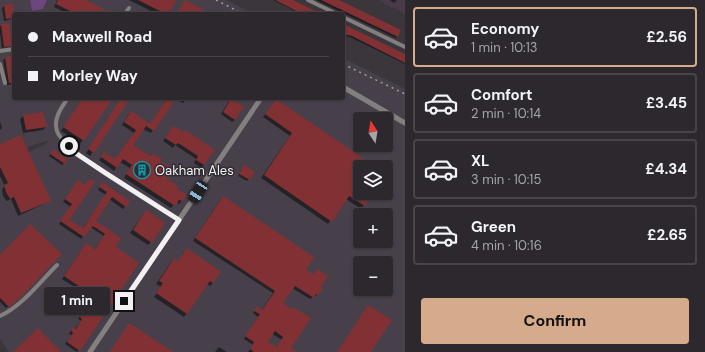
<!DOCTYPE html>
<meta charset="utf-8">
<style>
body{margin:0;font-family:"DM Sans",sans-serif;background:#343035;color:#f1f3f6;height:100vh;display:flex;flex-direction:column;font-size:15px;white-space:nowrap}
*{box-sizing:border-box;margin:0}
p{font-size:13px;color:#a6a6aa}
.icon{flex:none;width:22px;height:22px;fill:none;stroke:currentColor;stroke-width:2;stroke-linecap:round;stroke-linejoin:round}
.map{position:relative;flex:1;overflow:hidden}
.drawer{display:flex;flex-direction:column;background:#2c282d;width:300px}
.drawer>*{flex:none}
.guide{position:absolute;left:12px;top:12px;width:333px;height:88px;border-radius:4px;box-shadow:0 1px 3px #0004,0 0 0 1px #484449;display:grid;align-content:center;height:88px;padding:0 16px;background:#2c282d}
.needle{width:26px;rotate:348deg}
.controls{position:absolute;left:353px;top:112px;display:grid;gap:8px}
.controls a{display:grid;place-items:center;width:40px;height:40px;border-radius:4px;background:#2c282d;box-shadow:0 1px 3px #0004,0 0 0 1px #484449;font-size:20px}
.end{position:absolute;width:18px;height:18px;margin:-9px;border:5px solid #f2f0f3;background:#111;box-shadow:0 0 0 2px #111}
.from{border-radius:50%}
.bubble{position:absolute;height:28px;border-radius:4px;background:#2c282d;box-shadow:0 1px 3px #0004,0 0 0 1px #484449;font-size:13px;font-weight:700;line-height:28px;text-align:center}
.car{position:absolute;width:12px;height:24px;margin:-12px -6px;border-radius:5px;box-shadow:0 0 3px 1px #0007;background:linear-gradient(#222 24%,#8ab4d8 0 40%,#222 0 76%,#8ab4d8 0 86%,#222 0)}
.guide b{display:flex;align-items:center;gap:14px;height:38px;font-size:15px}
.guide b+b{border-top:1px solid #484449}
.guide i{width:10px;height:10px;background:#f1f3f6}
ul{padding:7px 0 0;list-style:none}
li{display:flex;align-items:center;gap:12px;height:60px;margin:0 8px 6px;padding:0 8px;border:2px solid #484449;border-radius:4px}
li div{flex:1}
li b{display:block;font-size:15px}
li em{font-style:normal;font-weight:700}
li.current{border-color:#d6ab8b}
li>.icon{width:36px;height:36px;stroke-width:1.5}
.cta{display:flex;gap:8px;margin-top:auto;padding:8px 16px}
.cta a{flex:1;height:46px;border-radius:4px;background:#d6ab8b;color:#111;font-size:16px;font-weight:700;line-height:46px;text-align:center}
main{display:flex;flex:1;min-height:0}
.map>svg:first-child{display:block}
.built{fill:#47404a;fill-rule:evenodd}
.education{fill:#483a48}
.green{fill:#6c467c}
.shadow{fill:#0007;fill-rule:evenodd}
.building{fill:#813133;fill-rule:evenodd}
.lines{fill:none;stroke-linecap:round;stroke-linejoin:round}
.minor{stroke:#837f7e;stroke-width:4}
.tertiary{stroke:#837f7e;stroke-width:5}
.rail{stroke:#9f9ca0;stroke-width:1.5;stroke-dasharray:2 4;stroke-linecap:butt}
.route{stroke:#f2f0f3;stroke-width:5}
.labels{text-anchor:middle;dominant-baseline:central;stroke-width:3;stroke-linejoin:round;paint-order:stroke}
.poi-label{font-size:13px;fill:#f2f0f3;stroke:#302c32;text-anchor:start}
</style>
<main>
<div class="map">
<svg width="405" height="352" viewBox="0 0 405 352">
<rect width="100%" height="100%" fill="#3a363c"/>
<path class="built" d="M0,0H30L32,11L43,9L47,0H226L254,14H14V98H343V58L405,89V352H9L0,339V166L44,145L50,140L33,145L0,161ZM360,119H386V145H360ZM360,167H386V193H360ZM360,215H386V241H360ZM360,263H386V289H360Z"/>
<path class="education" d="M377,0H405V14Z"/>
<path class="green" d="M30,0H47L43,9L32,11Z"/>
<g class="shadow">
<path d="M57,0H84L111,14H68L54,7Z"/>
<path d="M129,0H175L168,14H157Z"/>
<path d="M273,0H292L321,14H301Z"/>
<path d="M316,0H337L397,36L396,38Z"/>
<path d="M390,0H397L394,3Z"/>
<path d="M12,4L14,17L12,19L4,21L2,8L4,6Z"/>
<path d="M1,25L12,45L10,47L2,48L0,33V27Z"/>
<path d="M343,25L405,55V64L350,37L343,35Z"/>
<path d="M6,58H14V84L7,85L3,60Z"/>
<path d="M83,98H111L80,144L61,131Z"/>
<path d="M122,98H129L90,156L86,153Z"/>
<path d="M161,98H174L153,130L151,133L143,129L132,145L159,161L164,178L176,189L186,196L179,204L176,202L171,208L124,178L130,168L120,162L114,171L99,160L105,153L115,160L134,133L122,125L128,115L131,112L150,125L165,101Z"/>
<path d="M175,98H188L183,103Z"/>
<path d="M230,99L235,120L232,122L221,114Z"/>
<path d="M276,100L374,167H360V193H373L361,209L346,199L328,224L261,178L290,136L263,117Z"/>
<path d="M23,116L46,127L43,130L23,133L20,119Z"/>
<path d="M0,121L2,128L0,130Z"/>
<path d="M171,130L183,133L185,131L204,165L201,168L194,163L196,159L175,145L173,148L163,141Z"/>
<path d="M0,145L49,200L46,203L18,216L11,199L7,201L3,196L2,189L5,186L0,176Z"/>
<path d="M51,153L64,163L62,165L49,156Z"/>
<path d="M242,169L249,179L247,181L238,176Z"/>
<path d="M78,182L68,220L82,229L106,195L98,190L100,186L129,201L123,209L109,199L94,222L120,238L114,247L79,350L77,352L65,344L72,335L69,334L71,330L75,329L81,321L78,319L92,298L62,279L84,246L94,250L104,236L90,227L81,239L59,224L71,207L63,202Z"/>
<path d="M220,200L304,270L321,288L317,295L310,299L292,288L282,303L291,310L293,308L290,349L295,352H248L253,345L244,339L258,317L253,313L254,311H261L273,293L193,241ZM272,334L282,340L276,348L267,342Z"/>
<path d="M146,211L151,242L148,245L130,233Z"/>
<path d="M184,252L213,283L210,286L207,284L184,317L154,297L161,287L156,284L171,262L174,259L178,262Z"/>
<path d="M0,256L17,300L6,308L0,302Z"/>
<path d="M219,347L227,352H215Z"/>
</g>
<g class="building">
<path d="M58,0H86L113,14H76L56,4Z"/>
<path d="M138,0H176L169,14H166Z"/>
<path d="M185,0L212,14H186L183,13L182,14H176Z"/>
<path d="M275,0H293L322,14H302Z"/>
<path d="M321,0H339L401,30L400,32L398,37Z"/>
<path d="M13,3L14,18L6,19L4,5Z"/>
<path d="M9,23L13,46L4,47L1,24Z"/>
<path d="M343,24L405,54V63L352,36L343,34Z"/>
<path d="M14,55V83H9L5,57Z"/>
<path d="M83,98H113L84,141L63,127Z"/>
<path d="M121,98H130L94,153L88,149Z"/>
<path d="M167,98H176L154,131L146,126L133,145L151,156L153,154L162,159L160,161L171,167L165,177L178,186L177,189L187,195L183,201L179,200L175,206L126,174L132,165L123,159L117,168L101,157L104,152L115,159L136,130L124,122L131,111L150,124Z"/>
<path d="M230,98L244,107L235,120L223,112L229,102L228,101Z"/>
<path d="M276,99L376,167H360V193H374L365,206L349,196L332,222L264,175L292,133L265,114Z"/>
<path d="M43,112L47,127L26,130L23,115Z"/>
<path d="M173,126L183,132L185,130L215,150L204,165L196,160L198,156L178,143L176,145L165,138Z"/>
<path d="M21,135L51,201L21,213L14,197L10,199L6,192L4,185L8,183L0,167V144Z"/>
<path d="M53,149L68,160L65,164L50,154Z"/>
<path d="M244,165L255,172L250,180L239,174Z"/>
<path d="M90,179L95,182L69,220L83,228L107,192L99,187L102,182L130,201L126,207L112,197L96,221L121,238L116,247L139,263L80,351L67,342L73,333L71,331L73,327L76,329L82,319L79,316L93,296L64,276L86,243L95,249L105,234L93,226L84,237L60,221L72,204L65,199L78,180L85,185Z"/>
<path d="M223,196L314,257L306,270L313,274L317,269L328,276L321,286L323,288L318,295L316,294L314,298L295,286L283,303L292,309L293,307L311,318L291,348L297,352H254L250,349L254,342L245,336L260,314L254,311L257,307L262,310L275,291L195,238ZM275,331L283,337L277,347L268,342Z"/>
<path d="M146,210L165,223L152,243L133,230Z"/>
<path d="M30,224L62,254L20,298L9,307L0,298V255Z"/>
<path d="M187,248L221,272L213,283L210,281L187,314L156,293L163,283L159,281L174,258L178,261Z"/>
<path d="M368,305L392,320L371,352H337Z"/>
<path d="M129,323L173,352H110Z"/>
<path d="M38,328L61,352H13Z"/>
</g>
<g class="lines">
<g class="minor">
<path d="M308,0L337,14"/>
<path d="M125,14L129,8"/>
<path d="M343,17L405,47"/>
<path d="M14,25V27"/>
<path d="M0,51L14,49"/>
<path d="M0,64L5,83"/>
<path d="M68,98C61,108 53,119 57,131C63,152 157,206 179,220"/>
<path d="M0,316C22,306 40,282 57,265"/>
</g>
<g class="tertiary">
<path d="M343,87L405,123"/>
<path d="M90,352L261,98"/>
</g>
<g class="rail">
<path d="M216,0L243,14"/>
<path d="M343,64L405,94"/>
</g>
</g>
<g class="lines">
<path class="route" d="M69,146L77,154L104,172L179,220L124,301"/>
</g>
<defs>
<g id="building-ring" transform="scale(0.9)"><circle r="9.5" fill="#302c32" stroke="#0f9aa8" stroke-width="1.5"/><path d="M-4-6H4V6H1V3H-1V6H-4ZM-2.5-4.3h1.7v1.8h-1.7ZM.8-4.3h1.7v1.8H.8ZM-2.5-1h1.7V.8h-1.7ZM.8-1h1.7V.8H.8Z" fill="#0f9aa8"/></g>
</defs>
<g fill-rule="evenodd">
<use href="#building-ring" x="142" y="170"/>
</g>
<g class="labels">
<g class="poi-label">
<text x="155" y="170">Oakham Ales</text>
</g>
</g>
</svg>
<div class="controls">
<a><svg class="needle" viewBox="-14 -14 28 28"><path d="M0-13l5 13h-10z" fill="#e53935"/><path d="M0 13l5-13h-10z" fill="#a6a6aa"/></svg></a>
<a><svg class="icon" aria-label="layers" viewBox="0 0 24 24"><path d="M12 4l9 5-9 5-9-5zM3 14l9 5 9-5"/></svg></a>
<a>+</a>
<a>−</a>
</div>
<i class="end from" style="left:69px;top:146px"></i>
<i class="end" style="left:124px;top:301px"></i>
<div class="bubble" style="left:44px;top:287px;width:66px">1 min</div>
<i class="car" style="left:198px;top:192px;rotate:213deg"></i>
<div class="guide">
<b><i class="from"></i>Maxwell Road</b>
<b><i></i>Morley Way</b>
</div>
</div>
<section class="drawer">
<ul>
<li class="current"><svg class="icon" aria-label="car" viewBox="0 0 24 24"><path d="M5 17H2v-5l4-1 3-4h7l3 4 3 1v5h-3M9 17h6M6 11h13"/><circle cx="7" cy="17" r="2"/><circle cx="17" cy="17" r="2"/></svg><div><b>Economy</b><p>1 min · 10:13</p></div><em>£2.56</em></li>
<li><svg class="icon" aria-label="car" viewBox="0 0 24 24"><path d="M5 17H2v-5l4-1 3-4h7l3 4 3 1v5h-3M9 17h6M6 11h13"/><circle cx="7" cy="17" r="2"/><circle cx="17" cy="17" r="2"/></svg><div><b>Comfort</b><p>2 min · 10:14</p></div><em>£3.45</em></li>
<li><svg class="icon" aria-label="car" viewBox="0 0 24 24"><path d="M5 17H2v-5l4-1 3-4h7l3 4 3 1v5h-3M9 17h6M6 11h13"/><circle cx="7" cy="17" r="2"/><circle cx="17" cy="17" r="2"/></svg><div><b>XL</b><p>3 min · 10:15</p></div><em>£4.34</em></li>
<li><svg class="icon" aria-label="car" viewBox="0 0 24 24"><path d="M5 17H2v-5l4-1 3-4h7l3 4 3 1v5h-3M9 17h6M6 11h13"/><circle cx="7" cy="17" r="2"/><circle cx="17" cy="17" r="2"/></svg><div><b>Green</b><p>4 min · 10:16</p></div><em>£2.65</em></li>
</ul>
<div class="cta"><a>Confirm</a></div>
</section>
</main>
